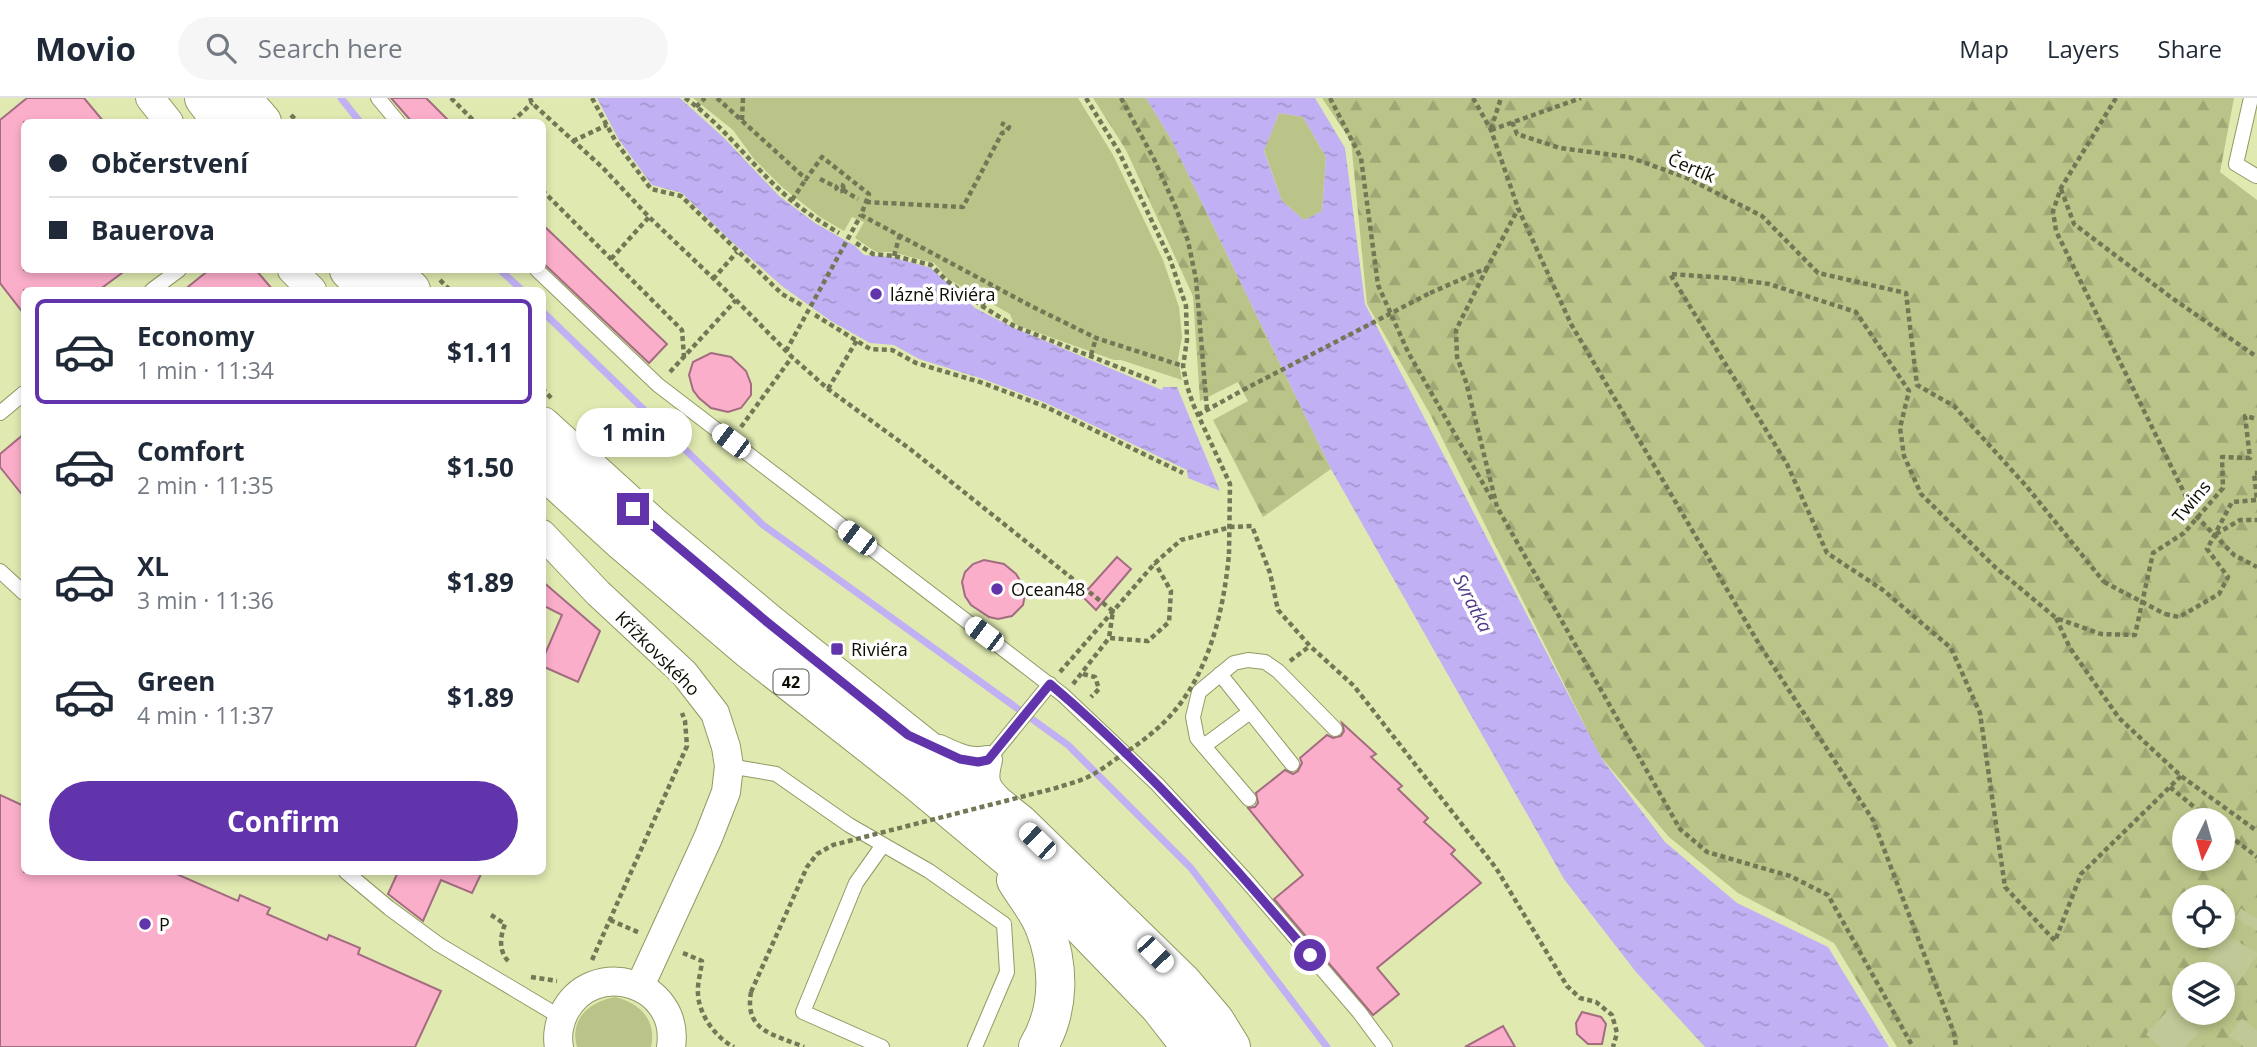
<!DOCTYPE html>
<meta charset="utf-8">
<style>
body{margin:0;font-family:"Open Sans",sans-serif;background:#f6f6f7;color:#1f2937;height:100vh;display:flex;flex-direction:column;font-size:26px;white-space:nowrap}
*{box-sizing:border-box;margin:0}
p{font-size:23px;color:#747a83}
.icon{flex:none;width:38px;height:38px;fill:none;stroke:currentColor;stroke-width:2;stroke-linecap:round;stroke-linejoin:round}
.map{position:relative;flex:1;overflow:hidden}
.side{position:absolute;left:21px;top:189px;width:525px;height:588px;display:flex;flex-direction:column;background:#fff;border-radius:10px;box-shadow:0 4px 10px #0003}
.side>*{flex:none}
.top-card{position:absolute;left:21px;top:21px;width:525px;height:154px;border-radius:10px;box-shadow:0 4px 10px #0003;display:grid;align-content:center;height:154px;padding:0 28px;background:#fff}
.needle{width:46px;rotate:185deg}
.fabs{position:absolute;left:2172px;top:710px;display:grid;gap:14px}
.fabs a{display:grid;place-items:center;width:63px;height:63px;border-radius:50%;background:#fff;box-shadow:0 4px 10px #0003;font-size:35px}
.end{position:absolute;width:32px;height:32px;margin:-16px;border:9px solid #6234ac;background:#fff;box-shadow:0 0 0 4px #fff}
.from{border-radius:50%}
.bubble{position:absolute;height:49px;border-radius:24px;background:#fff;box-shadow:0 4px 10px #0003;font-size:23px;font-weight:700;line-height:49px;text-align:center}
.car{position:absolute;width:21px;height:42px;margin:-21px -10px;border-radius:9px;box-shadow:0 0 5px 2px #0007;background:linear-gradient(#fff 24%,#345 0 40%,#fff 0 76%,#345 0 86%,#fff 0)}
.top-card b{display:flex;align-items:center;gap:24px;height:66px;font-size:26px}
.top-card b+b{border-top:2px solid #e0e1e3}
.top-card i{width:18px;height:18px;background:#1f2937}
ul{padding:12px 0 0;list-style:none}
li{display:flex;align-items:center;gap:21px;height:105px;margin:0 14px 10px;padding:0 14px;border:4px solid transparent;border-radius:10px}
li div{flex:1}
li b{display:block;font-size:26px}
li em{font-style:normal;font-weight:700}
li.current{border-color:#6234ac}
li>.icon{width:63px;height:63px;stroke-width:1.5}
.cta{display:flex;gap:14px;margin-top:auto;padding:14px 28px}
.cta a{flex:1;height:80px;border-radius:42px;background:#6234ac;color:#fff;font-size:28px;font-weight:700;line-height:80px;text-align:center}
header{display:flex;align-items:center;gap:42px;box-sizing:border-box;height:98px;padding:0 35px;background:#fff;border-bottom:2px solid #e0e1e3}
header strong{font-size:33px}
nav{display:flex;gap:38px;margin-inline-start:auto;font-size:24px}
.search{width:490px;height:63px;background:#f6f6f7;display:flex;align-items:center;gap:18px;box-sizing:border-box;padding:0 24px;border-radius:38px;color:#747a83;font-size:26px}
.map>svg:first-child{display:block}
.grass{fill:#bac488}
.forest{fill:url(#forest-firs);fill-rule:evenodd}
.water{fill:url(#water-ripples);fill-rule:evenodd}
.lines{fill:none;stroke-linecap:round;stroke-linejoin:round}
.stream{stroke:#c1b0f4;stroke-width:7}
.building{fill:#fbaeca;stroke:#a36c80;stroke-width:2}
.highway-tunnel{stroke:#bfc896;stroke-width:38;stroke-dasharray:38 19;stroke-linecap:butt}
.lane-casing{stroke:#919a64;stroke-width:16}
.street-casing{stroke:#919a64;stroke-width:30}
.highway-casing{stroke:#919a64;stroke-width:40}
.path{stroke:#727855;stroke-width:4.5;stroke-dasharray:5 3.5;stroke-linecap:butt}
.lane{stroke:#fff;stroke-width:14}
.street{stroke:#fff;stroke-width:28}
.highway{stroke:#fff;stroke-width:38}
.path-bridge{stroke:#727855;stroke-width:4.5;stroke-dasharray:5 3.5;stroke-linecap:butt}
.route{stroke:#6234ac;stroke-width:9}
.poi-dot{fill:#6234ac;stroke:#fff;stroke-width:2.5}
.labels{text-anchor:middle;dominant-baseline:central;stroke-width:7;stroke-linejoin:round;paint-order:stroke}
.shield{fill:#fff;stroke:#54564c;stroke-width:2}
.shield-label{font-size:16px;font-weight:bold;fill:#0b0e00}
.street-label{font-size:18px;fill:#0b0e00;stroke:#fff}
.poi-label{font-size:18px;fill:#0b0e00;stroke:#fff;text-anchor:start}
.water-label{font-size:19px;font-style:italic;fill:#543988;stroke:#fff}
</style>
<header>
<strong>Movio</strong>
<div class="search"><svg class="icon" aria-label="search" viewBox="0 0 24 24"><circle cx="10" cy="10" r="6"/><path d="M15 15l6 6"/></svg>Search here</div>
<nav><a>Map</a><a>Layers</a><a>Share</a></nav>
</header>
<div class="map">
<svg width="2257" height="949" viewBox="0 0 2257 949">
<defs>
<pattern id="forest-firs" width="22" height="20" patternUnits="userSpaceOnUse" patternTransform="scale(1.75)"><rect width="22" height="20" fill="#bac488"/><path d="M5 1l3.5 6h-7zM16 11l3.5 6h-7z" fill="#9fa774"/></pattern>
<pattern id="water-ripples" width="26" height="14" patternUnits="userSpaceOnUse" patternTransform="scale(1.75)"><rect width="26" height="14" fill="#c1b0f4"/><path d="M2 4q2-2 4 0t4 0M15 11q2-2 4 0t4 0" fill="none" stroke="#a496cf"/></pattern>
</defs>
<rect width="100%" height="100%" fill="#dfe9b0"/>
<g class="grass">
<path d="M693,0H1078L1113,57L1163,162L1179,209L1182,239L1178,261L1182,282L1121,262H1114L1014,226L1010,216L948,181L934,165L891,154H876L855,140L864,124L852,119L844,133L820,119L782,89L754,61L733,32Z"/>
<path d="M1279,15L1303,19L1326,59L1322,113L1304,122L1282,103L1264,52Z"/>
<path d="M615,899C640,905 657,922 651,949H577C569,921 589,904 615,899Z"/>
</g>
<g class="forest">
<path d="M1093,0H1146L1171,41L1331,371L1263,419L1213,322L1248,303L1238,284L1200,303L1193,198L1126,52Z"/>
<path d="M1322,0H2234L2220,74L2257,102V949H1897L1834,845L1738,795L1669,739L1600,658L1430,316L1367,206L1351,43ZM2184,723H2222V761H2184ZM2184,800H2222V838H2184ZM2184,877H2222V915H2184Z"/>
</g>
<g class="water">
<path d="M597,0H680L724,40L779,98L815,125L855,148L864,157L891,159L931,170L975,210L1014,230L1162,292L1163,289H1177L1220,393L1188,380L1187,372L1046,305L983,281L919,261L894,247L870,245L831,223L782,188L731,143L682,95L652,87L619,42Z"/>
<path d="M1146,0H1315L1345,50L1365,206L1602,661L1665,744L1737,805L1828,849L1889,949H1705L1636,874L1564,781L1331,371L1171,41ZM1279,15L1303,19L1326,59L1322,113L1304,122L1282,103L1264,53Z"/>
</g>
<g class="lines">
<g class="stream">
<path d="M341,0L360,24"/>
<path d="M500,172L522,192"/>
<path d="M542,213L763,427L1068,647L1191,770L1327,949"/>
</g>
</g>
<g class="building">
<path d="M27,0H84L104,24H24V172H126L99,192H24V216L0,185V22Z"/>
<path d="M391,0H426L450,24H412Z"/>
<path d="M542,126L667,246L649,265L542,164Z"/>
<path d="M209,172H256L273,192H184Z"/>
<path d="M711,255L731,259L746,273L751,286V297L741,310L728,314L711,310L699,300L693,292L689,277L693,264Z"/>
<path d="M24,336V399L0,369V356Z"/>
<path d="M1117,459L1131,471L1096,512L1082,498Z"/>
<path d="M984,462L1004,466L1016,476L1022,486L1025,497L1023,507L1012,518L998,521L989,519L971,507L965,498L962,484L965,474L973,466Z"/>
<path d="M542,483L600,533L578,584L542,568V563L562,517L542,507Z"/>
<path d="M1342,625L1376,656L1371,659L1402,688L1398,691L1428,720L1424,724L1455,752L1451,756L1481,785L1377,870L1399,896L1373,917L1274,801L1303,777L1248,710L1255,709L1258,705L1256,695L1285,672L1293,676L1298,673L1302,665L1300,660L1327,637L1333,640L1341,638L1344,633Z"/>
<path d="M0,697L24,708V774H172L238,803L240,797L251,802L270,810L267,816L327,842L329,837L360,850L358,856L441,893L415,949H0Z"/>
<path d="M398,774H482L472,795L441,782L423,823L388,796Z"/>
<path d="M1582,914L1601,919L1606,926L1602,946H1588L1577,936L1576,925Z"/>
<path d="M1503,928L1515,949H1465Z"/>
</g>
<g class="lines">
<g class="highway-tunnel">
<path d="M2220,877L2240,849L2257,820"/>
<path d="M2160,949L2191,915"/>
<path d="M2244,949L2257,932"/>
</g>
<g class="lane-casing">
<g id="lane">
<path d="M378,0L398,24"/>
<path d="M2251,0L2236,66L2256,78"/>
<path d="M537,172L658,287L1063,597L1157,686L1245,781L1359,914L1385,949"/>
<path d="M152,192L179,172"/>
<path d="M0,315L24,295"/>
<path d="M0,473L24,495"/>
<path d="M1220,576L1292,666"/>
<path d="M1204,648L1250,614"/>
<path d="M988,662L1050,586"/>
<path d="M729,668L776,676L849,727L929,773L1004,826L1007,874L975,949"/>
<path d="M1249,701L1197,640L1193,619L1199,594L1234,565L1248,562L1265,564L1278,573L1335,631"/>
<path d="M346,774L389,810L438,846L562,920"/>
<path d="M882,949L803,914L856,785L883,747"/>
</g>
</g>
<g class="street-casing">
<g id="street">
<path d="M150,0L169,24"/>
<path d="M292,172L312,192"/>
<path d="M542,436L598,495L684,575L715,615L726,649L729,668L726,694L708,740L640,888"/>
<path d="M939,651C956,659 970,666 988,662C982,685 986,690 1002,706"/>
<path d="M559,949C557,939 559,927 563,917C591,857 681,884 671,949"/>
</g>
</g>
<g class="highway-casing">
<g id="highway">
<path d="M204,0L222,24"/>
<path d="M241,0L262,24"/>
<path d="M349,172L369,192"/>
<path d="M390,172L411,192"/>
<path d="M542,328L652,428L767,524L1020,726L1182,884L1215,923L1231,949"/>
<path d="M542,370L621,442L750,552L914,681L1045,790L1159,908L1191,949"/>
<path d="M1016,782C1025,797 1037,811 1044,828C1060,868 1060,912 1038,949"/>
</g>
</g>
<g class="path">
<path d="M451,0L475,24"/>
<path d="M530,0L532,5L603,70L649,119L736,202L792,259L828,291L910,351L1113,513L1109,540"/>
<path d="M592,0L616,44L651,91L681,98L782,196L803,208"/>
<path d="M685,0C722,26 749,64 782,94C799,110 819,123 839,135"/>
<path d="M717,0L806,81L822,59L869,96L861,117L1031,208L1096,240L1183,268"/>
<path d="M1086,0L1119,54L1170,161L1186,208L1187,242L1183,268L1187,288L1193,306L1230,386L1229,456"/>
<path d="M1121,0L1154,61L1176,110L1188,143L1196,181L1207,312"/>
<path d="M1330,0L1361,60L1378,187L1408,254L1493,403"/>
<path d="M1473,0L1491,32L1518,110L1571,226L1759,546L1873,722L1954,935L1956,949"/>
<path d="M2116,0L2061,90L2053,113L2056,133L2195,417L2234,457L2257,469"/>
<path d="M696,9L705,0"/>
<path d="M291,17L298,24"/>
<path d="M742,22L743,0"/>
<path d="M512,24L532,5"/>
<path d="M1512,24L1517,36L1560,50L1629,59L1687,80L1762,118L1818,175L1906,195L1917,287L1954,308L2027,389L2104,484"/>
<path d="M1491,31L1501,0"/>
<path d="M1491,32L1581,0"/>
<path d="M573,43L607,27"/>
<path d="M820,81L836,89"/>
<circle cx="840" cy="90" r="3.5"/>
<path d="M2061,91L2074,126L2172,200L2257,259"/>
<path d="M542,92L682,232L684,259"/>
<path d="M843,92L858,101"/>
<path d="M792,102L806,81"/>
<path d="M866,104L963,109L1002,35L1006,34L1009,29L1001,25"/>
<path d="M856,145L873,156L894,158L931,167L946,182L982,208L1014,228L1156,284"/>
<path d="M894,158L900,136"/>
<path d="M611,161L649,119"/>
<path d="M1487,170L1456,232L1457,259L1466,284L1497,409L1680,731L1707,754L1790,778L1828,797L1913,949"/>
<path d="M713,181L737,154"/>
<path d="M440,182L450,192"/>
<path d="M1430,195L1487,170L1518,111"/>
<path d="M982,208L993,187"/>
<path d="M815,217L870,251L892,252L916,265L983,285L1044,308L1183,375"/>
<path d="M786,253L861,117"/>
<path d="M1091,257L1096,240"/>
<path d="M670,274L736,202"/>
<path d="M542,290L551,300"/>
<path d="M828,291L857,242"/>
<path d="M1198,317L1243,292"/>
<path d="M741,329L792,259"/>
<path d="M2216,436L2240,422H2257"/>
<path d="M1025,497L1085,492"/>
<path d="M2165,516L2179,519L2219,496L2228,479L2207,451L2232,404L2257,402L2254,375H2257"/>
<path d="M2056,520L2070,550L2119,620L2181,678L2257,733"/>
<path d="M1290,563L1310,548"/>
<path d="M1060,574L1155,465L1181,442L1231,429L1252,428L1270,475L1278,512L1310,548L1354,588L1496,770L1567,888L1580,900L1596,904L1612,917L1617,935L1613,949"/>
<path d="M1083,576L1095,579L1099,591L1091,599"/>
<path d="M1073,586L1109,540L1148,543L1169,524L1171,493L1155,465"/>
<path d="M2181,678L2081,776L2055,843L2005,789L1980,615L1951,550L1883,492L1827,455L1787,366L1670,176L1728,180L1769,186L1856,214L1909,293L1900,330L1904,358L1921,396L1996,470L2056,520L2101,536L2135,537L2153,455L2184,435L2223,390L2222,359L2250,360L2245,318L2257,321"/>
<path d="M2170,689L2211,723"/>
<path d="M2222,732L2257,759"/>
<path d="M491,817L505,826C500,839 498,854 510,865"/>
<path d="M610,822L640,835"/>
<path d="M683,855L702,863C701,874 697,886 698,896C699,917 716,940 734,949"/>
<path d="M592,862L687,648L685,623L682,615"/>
<path d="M531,879L557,883"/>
<path d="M751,894C744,934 774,936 804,949"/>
</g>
<use href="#lane" class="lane"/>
<use href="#street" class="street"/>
<use href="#highway" class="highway"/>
<g class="path-bridge">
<path d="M1243,292L1430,195"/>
<path d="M2104,484L2165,516"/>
<path d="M751,894L807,769L817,756L833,747L1056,690C1068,686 1081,683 1092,677C1101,672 1110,665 1119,659C1139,646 1161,630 1176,611C1211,568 1224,509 1229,456"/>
</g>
</g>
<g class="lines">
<path class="route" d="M633,411L767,524L908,637L960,661L978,664L988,662L1050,586C1146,667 1229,762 1310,857"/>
</g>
<g class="poi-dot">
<circle cx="876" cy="196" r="7"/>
<circle cx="997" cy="491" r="7"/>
<rect x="830" y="544" width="14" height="14" rx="3.5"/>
<circle cx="145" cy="826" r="7"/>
</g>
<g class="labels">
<rect class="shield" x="773.5" y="571.5" width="35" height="25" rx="5"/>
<g class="shield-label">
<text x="791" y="584">42</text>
</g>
<g class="street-label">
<text transform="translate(1692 69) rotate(23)">Čertík</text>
<text transform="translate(2191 403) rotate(-50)">Twins</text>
<text transform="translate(658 555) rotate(45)">Křížkovského</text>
</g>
<g class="poi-label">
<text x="890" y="196">lázně Riviéra</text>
<text x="1011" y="491">Ocean48</text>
<text x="851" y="551">Riviéra</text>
<text x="159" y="826">P</text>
</g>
<g class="water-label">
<text transform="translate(1473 505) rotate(63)">Svratka</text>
</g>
</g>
</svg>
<div class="fabs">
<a><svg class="needle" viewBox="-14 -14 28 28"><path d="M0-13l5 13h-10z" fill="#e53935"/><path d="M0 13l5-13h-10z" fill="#747a83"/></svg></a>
<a><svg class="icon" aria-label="locate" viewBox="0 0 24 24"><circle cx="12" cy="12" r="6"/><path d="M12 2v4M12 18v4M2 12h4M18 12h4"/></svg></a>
<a><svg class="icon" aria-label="layers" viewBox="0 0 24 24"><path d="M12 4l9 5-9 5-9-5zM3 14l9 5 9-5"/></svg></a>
</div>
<i class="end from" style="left:1310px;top:857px"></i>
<i class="end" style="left:633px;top:411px"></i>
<div class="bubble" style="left:576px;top:310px;width:116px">1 min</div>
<i class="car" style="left:731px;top:343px;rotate:307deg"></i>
<i class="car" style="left:857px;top:440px;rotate:307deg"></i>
<i class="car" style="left:984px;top:536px;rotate:307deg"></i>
<i class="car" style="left:1037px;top:743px;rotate:314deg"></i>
<i class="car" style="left:1155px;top:856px;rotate:136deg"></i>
<div class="top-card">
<b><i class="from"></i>Občerstvení</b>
<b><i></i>Bauerova</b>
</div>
<section class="side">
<ul>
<li class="current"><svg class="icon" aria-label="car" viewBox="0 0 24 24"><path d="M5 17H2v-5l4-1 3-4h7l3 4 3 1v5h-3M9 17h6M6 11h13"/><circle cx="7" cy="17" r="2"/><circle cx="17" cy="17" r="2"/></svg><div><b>Economy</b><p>1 min · 11:34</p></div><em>$1.11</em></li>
<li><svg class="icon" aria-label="car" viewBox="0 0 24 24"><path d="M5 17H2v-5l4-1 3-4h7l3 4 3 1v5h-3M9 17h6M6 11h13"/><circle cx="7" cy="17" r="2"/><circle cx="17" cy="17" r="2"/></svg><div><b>Comfort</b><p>2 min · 11:35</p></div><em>$1.50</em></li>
<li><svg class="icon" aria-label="car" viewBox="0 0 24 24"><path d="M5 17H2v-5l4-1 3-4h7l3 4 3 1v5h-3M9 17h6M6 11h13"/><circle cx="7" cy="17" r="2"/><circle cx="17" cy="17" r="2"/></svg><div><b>XL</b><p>3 min · 11:36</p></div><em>$1.89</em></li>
<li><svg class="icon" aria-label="car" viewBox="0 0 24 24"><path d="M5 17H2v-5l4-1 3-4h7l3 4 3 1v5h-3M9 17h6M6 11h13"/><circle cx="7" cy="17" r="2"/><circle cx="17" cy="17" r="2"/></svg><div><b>Green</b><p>4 min · 11:37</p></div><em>$1.89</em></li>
</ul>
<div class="cta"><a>Confirm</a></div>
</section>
</div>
